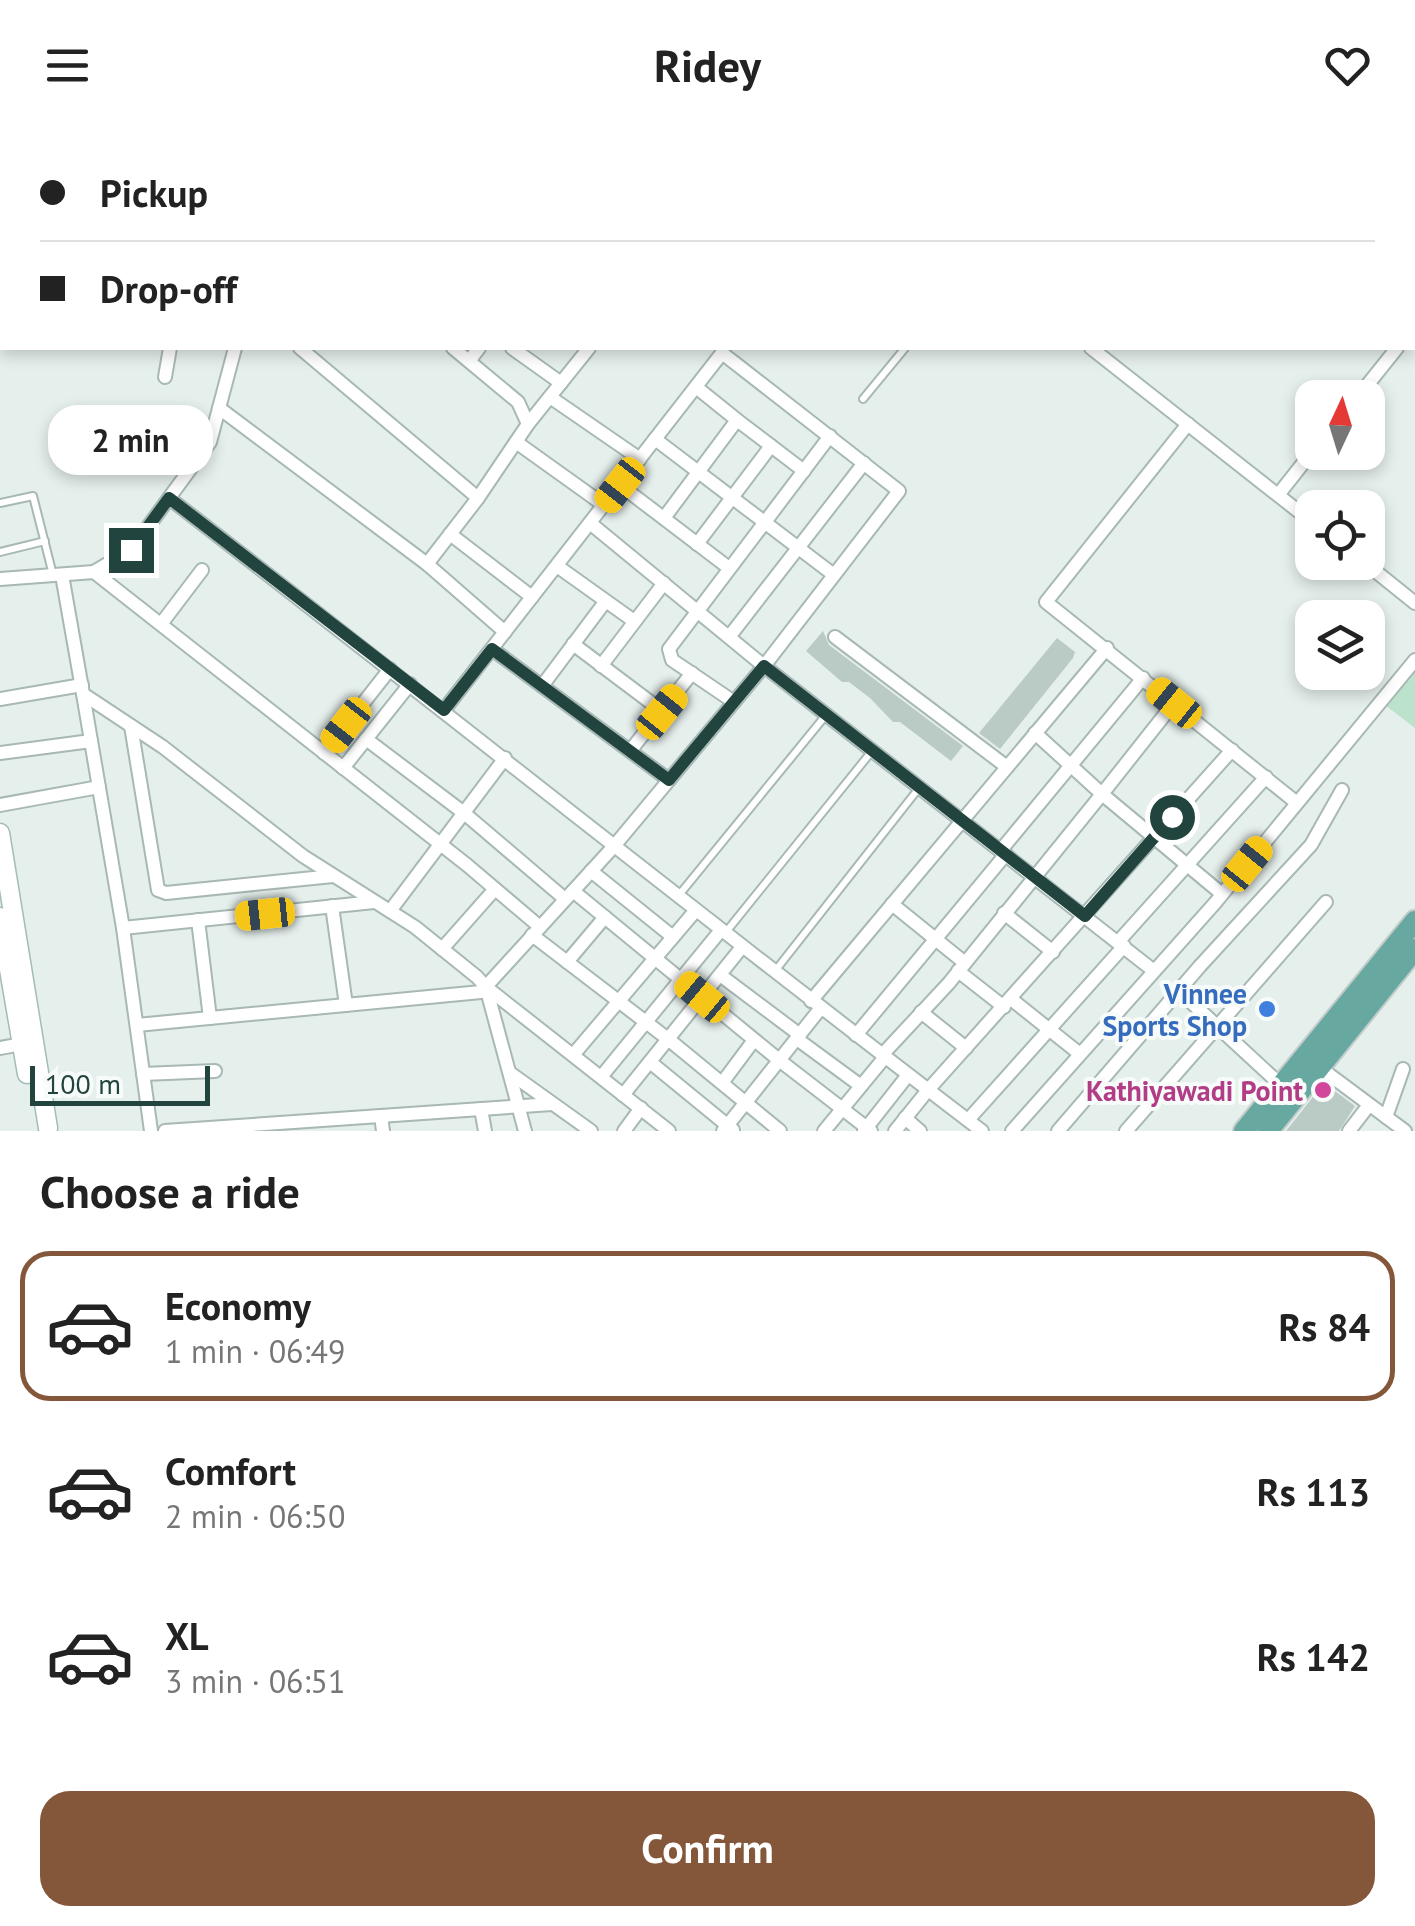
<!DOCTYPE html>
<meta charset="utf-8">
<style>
body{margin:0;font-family:"PT Sans",sans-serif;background:#f2f2f2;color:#222;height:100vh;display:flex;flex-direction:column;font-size:38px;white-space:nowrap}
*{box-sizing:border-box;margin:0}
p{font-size:32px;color:#767676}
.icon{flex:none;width:55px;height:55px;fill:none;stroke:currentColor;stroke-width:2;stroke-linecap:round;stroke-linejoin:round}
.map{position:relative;height:1001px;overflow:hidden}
.drawer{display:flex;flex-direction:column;background:#fff;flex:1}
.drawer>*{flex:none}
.guide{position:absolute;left:0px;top:0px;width:1415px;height:220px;box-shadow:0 5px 15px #0003;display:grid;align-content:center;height:220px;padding:0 40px;background:#fff}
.needle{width:65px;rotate:4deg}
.fabs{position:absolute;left:1295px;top:250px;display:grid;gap:20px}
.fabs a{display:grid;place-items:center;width:90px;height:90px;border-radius:20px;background:#fff;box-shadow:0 5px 15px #0003;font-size:50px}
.scale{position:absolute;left:30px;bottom:25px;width:180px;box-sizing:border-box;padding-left:10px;border:5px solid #22443f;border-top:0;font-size:28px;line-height:35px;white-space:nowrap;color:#22443f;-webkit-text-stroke:8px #f7fbfa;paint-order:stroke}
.end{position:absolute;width:45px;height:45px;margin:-22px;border:12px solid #22443f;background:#fff;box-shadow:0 0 0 5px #fff}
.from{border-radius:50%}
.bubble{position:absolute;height:70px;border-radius:30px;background:#fff;box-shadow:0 5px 15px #0003;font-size:32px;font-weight:700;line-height:70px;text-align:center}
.car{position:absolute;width:30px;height:60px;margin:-30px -15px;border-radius:12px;box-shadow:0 0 8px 2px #0007;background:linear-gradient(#f5c518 24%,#345 0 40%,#f5c518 0 76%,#345 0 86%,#f5c518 0)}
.guide b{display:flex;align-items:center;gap:35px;height:95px;font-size:38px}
.guide b+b{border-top:2px solid #e0e0e0}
.guide i{width:25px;height:25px;background:#222}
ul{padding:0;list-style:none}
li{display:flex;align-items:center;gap:30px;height:150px;margin:0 20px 15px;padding:0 20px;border:5px solid transparent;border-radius:30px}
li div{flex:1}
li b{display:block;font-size:38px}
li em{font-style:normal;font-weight:700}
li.current{border-color:#84563a}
li>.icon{width:90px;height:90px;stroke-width:1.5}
h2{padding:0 40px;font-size:45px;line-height:120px}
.action{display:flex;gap:20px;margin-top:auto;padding:20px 40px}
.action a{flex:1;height:115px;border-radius:30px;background:#84563a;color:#fff;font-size:40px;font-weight:700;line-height:115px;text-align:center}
header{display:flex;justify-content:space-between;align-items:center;height:130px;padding:0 40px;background:#fff;font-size:45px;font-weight:700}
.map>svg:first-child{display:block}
.green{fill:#bde2cc}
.building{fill:#bacbc6}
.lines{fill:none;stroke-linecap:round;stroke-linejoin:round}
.lane-casing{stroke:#a7b8b5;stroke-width:10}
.street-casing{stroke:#a7b8b5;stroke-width:16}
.secondary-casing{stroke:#a3bcb7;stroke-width:21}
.primary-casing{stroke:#c1cbc9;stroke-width:24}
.highway-casing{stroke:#c1cbc9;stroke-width:26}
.lane{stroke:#fff;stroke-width:6}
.street{stroke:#fff;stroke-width:12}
.secondary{stroke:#fff;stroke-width:18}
.primary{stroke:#67a8a0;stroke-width:20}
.highway{stroke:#2c726d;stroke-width:22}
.route{stroke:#22443f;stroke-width:12}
.shop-dot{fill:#3f7fe0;stroke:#f7fbfa;stroke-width:4}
.hotel-dot{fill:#d1479c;stroke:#f7fbfa;stroke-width:4}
.labels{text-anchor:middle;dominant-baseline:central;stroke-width:8;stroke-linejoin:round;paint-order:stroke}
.shop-label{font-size:28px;font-weight:bold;fill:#366cbe;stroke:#f7fbfa;text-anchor:end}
.hotel-label{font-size:28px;font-weight:bold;fill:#b23c85;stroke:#f7fbfa;text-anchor:end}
</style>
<header><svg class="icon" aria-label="menu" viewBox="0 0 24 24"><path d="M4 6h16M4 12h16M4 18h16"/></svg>Ridey<svg class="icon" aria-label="heart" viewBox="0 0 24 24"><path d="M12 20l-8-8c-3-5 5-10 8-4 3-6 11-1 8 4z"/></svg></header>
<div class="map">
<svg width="1415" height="1001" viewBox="0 0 1415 1001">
<rect width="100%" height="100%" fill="#e5efec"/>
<path class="green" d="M1415,530V598L1380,571Z"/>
<g class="building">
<path d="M823,501L829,515L963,616L951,631L900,592H893L870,568L849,552H842L806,521Z"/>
<path d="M1057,508L1075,522L1073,528L1000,619L979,603Z"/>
<path d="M1324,953L1355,976L1339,1001H1286Z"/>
</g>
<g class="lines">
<g class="lane-casing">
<g id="lane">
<path d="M1037,0L1040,2"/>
<path d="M949,2L950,0"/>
<path d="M1117,2L1119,0"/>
<path d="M863,269L905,218"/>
<path d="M0,373L33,366L53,445"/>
<path d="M0,422L45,411"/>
<path d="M679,765L826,585"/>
<path d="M726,802L872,621"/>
<path d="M775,841L919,658"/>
</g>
</g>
<g class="street-casing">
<g id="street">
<path d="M119,0L121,2"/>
<path d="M214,0L215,2"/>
<path d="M354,0L357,2"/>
<path d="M491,0L495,2"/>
<path d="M628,0L630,2"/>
<path d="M729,0L732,2"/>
<path d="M824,0L828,2"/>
<path d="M1193,0L1196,2"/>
<path d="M1280,0L1284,2"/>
<path d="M235,2L237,0"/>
<path d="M513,2L515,0"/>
<path d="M599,2L601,0"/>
<path d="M842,2L844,0"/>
<path d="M1261,2L1263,0"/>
<path d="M1332,2L1334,0"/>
<path d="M1398,2L1400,0"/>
<path d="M1412,42L1415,44"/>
<path d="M1412,66L1415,63"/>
<path d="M1412,101L1415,103"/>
<path d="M1412,171L1415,173"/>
<path d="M1412,199L1415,196"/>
<path d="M300,218L478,368"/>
<path d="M512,218L561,253"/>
<path d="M1091,218L1312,392"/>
<path d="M469,231L479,218"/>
<path d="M165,247L170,218"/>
<path d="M696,257L737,290"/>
<path d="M550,267L640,329"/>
<path d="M1357,268L1397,218"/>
<path d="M219,278L427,434L478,368L528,294L518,272L453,218"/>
<path d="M528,294L589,218"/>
<path d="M1188,294L1046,472L1297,673"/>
<path d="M655,309L834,445"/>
<path d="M516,312L604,375"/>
<path d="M620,355L729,438"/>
<path d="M1278,365L1312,322"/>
<path d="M169,368C441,578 709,793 982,1001"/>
<path d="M664,388L737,290L804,341"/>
<path d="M590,393L764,536L1154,841"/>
<path d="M450,404L532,467"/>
<path d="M697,414L771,316"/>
<path d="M1364,432L1415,473"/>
<path d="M427,434L505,502"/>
<path d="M557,436L634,491"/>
<path d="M94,442L467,735L540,797"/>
<path d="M62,445L83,564L163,617L303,726L415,797L477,847L486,857L525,1001"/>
<path d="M0,449L94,442L131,420L210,312L235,218"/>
<path d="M161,494L202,440"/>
<path d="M729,507L864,333"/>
<path d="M835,507L1007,637"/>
<path d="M573,514L662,581"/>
<path d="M492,519L669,650"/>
<path d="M601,536L664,453"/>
<path d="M542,556L605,472"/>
<path d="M83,564L123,798L151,1001"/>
<path d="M0,569L82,555"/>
<path d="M734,572L672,530L669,519L830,306"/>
<path d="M131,596L158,760L166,763L333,746"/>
<path d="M1035,603L1102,664L1174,573"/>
<path d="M366,609L464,683L565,769"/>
<path d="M630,621L692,543"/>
<path d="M0,623L91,611"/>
<path d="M324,623L390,539"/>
<path d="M343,638L410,554"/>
<path d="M0,675L99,657"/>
<path d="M1001,720L1143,548"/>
<path d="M591,741L673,807"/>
<path d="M573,761L779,930L871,1001"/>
<path d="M892,774L965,833"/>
<path d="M332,776L346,875"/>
<path d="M390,781L505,628"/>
<path d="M1004,783L1053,822"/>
<path d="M198,790L210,888"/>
<path d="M123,798L374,772"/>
<path d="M532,805L668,909L780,1001"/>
<path d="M1118,812L1266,647"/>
<path d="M442,819L495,759"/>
<path d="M567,832L605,787"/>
<path d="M958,841L1004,877"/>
<path d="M720,845L800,905"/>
<path d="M486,857L669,1001"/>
<path d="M1179,861L1282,956"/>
<path d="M1011,869L1080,924"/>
<path d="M811,871L1107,518"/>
<path d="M921,882L966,918"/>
<path d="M137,895L481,862L615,715L764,536L899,361L722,223L444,580"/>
<path d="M856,905L1006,724"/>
<path d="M797,909L861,956"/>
<path d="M0,918L22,914"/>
<path d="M573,925L696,780"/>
<path d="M882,925L949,853L1102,664L1222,764"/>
<path d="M650,932L733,1000"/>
<path d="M1315,934L1405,1001"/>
<path d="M510,943L591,1001"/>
<path d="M143,944L215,941"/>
<path d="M601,947L721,800"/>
<path d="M722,953L754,910"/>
<path d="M623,965L742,817"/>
<path d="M481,979L485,1001"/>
<path d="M381,986L383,1001"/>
<path d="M1386,987L1403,939"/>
<path d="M905,988L920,1001"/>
<path d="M968,990L1124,816"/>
<path d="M165,1001L552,974"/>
<path d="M624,1001L641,978"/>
<path d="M723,1001L820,879"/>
<path d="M824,1001L885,927"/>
<path d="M864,1001L908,945"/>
<path d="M895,1001L928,960L1232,620"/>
<path d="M1012,1001L1215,773L1415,530"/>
<path d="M1058,1001L1200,836L1311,715L1342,660"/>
<path d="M1126,1001L1326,772"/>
<path d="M1349,1001L1369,975"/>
</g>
</g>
<g class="secondary-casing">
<g id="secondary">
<path d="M0,703L48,998"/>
<path d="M0,787L27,944"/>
</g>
</g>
<g class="primary-casing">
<g id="primary">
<path d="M1244,1001L1415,791"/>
<path d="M1268,1001L1415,819"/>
</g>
</g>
<g class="highway-casing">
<g id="highway">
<path d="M18,2L20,0"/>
<path d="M0,19L2,16"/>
</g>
</g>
<use href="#lane" class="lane"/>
<use href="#street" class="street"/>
<use href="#secondary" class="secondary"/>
<use href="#primary" class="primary"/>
<use href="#highway" class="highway"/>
</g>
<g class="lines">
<path class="route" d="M131,420L169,368L444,580L492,519L669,650L764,536L1085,786L1172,687"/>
</g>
<circle class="shop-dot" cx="1267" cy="879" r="10"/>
<circle class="hotel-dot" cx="1323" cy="960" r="10"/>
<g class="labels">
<g class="shop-label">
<text x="1247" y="863">Vinnee<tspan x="1247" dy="32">Sports Shop</tspan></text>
</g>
<g class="hotel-label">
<text x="1303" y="960">Kathiyawadi Point</text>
</g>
</g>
</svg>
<div class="fabs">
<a><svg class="needle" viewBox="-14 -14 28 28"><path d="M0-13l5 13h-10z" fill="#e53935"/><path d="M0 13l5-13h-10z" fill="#767676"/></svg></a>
<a><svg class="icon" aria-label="locate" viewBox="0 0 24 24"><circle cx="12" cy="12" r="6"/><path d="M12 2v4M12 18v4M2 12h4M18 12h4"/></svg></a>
<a><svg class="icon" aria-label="layers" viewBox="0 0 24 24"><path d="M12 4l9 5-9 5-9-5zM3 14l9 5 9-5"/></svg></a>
</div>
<div class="scale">100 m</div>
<i class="end from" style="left:1172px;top:687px"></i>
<i class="end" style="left:131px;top:420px"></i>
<div class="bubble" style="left:48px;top:275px;width:165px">2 min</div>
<i class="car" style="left:620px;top:355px;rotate:218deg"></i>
<i class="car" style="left:1174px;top:573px;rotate:309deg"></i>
<i class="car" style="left:662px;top:582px;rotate:39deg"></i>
<i class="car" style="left:346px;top:595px;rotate:218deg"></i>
<i class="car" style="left:1247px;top:734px;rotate:39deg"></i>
<i class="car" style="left:265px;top:784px;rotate:264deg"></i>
<i class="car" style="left:702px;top:867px;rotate:310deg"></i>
<div class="guide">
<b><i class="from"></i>Pickup</b>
<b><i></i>Drop-off</b>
</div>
</div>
<section class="drawer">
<h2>Choose a ride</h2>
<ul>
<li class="current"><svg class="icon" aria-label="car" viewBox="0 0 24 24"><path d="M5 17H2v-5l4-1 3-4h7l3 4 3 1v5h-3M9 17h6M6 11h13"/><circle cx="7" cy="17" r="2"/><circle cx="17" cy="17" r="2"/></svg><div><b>Economy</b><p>1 min · 06:49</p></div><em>Rs 84</em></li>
<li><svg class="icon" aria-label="car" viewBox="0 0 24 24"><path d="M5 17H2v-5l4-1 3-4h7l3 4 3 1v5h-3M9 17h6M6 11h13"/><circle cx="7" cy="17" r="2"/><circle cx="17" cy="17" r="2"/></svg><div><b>Comfort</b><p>2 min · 06:50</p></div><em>Rs 113</em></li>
<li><svg class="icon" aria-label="car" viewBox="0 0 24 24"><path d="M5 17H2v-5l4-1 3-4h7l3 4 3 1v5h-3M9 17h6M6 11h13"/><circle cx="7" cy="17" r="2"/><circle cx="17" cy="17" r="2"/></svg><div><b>XL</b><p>3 min · 06:51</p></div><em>Rs 142</em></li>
</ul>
<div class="action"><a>Confirm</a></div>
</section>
